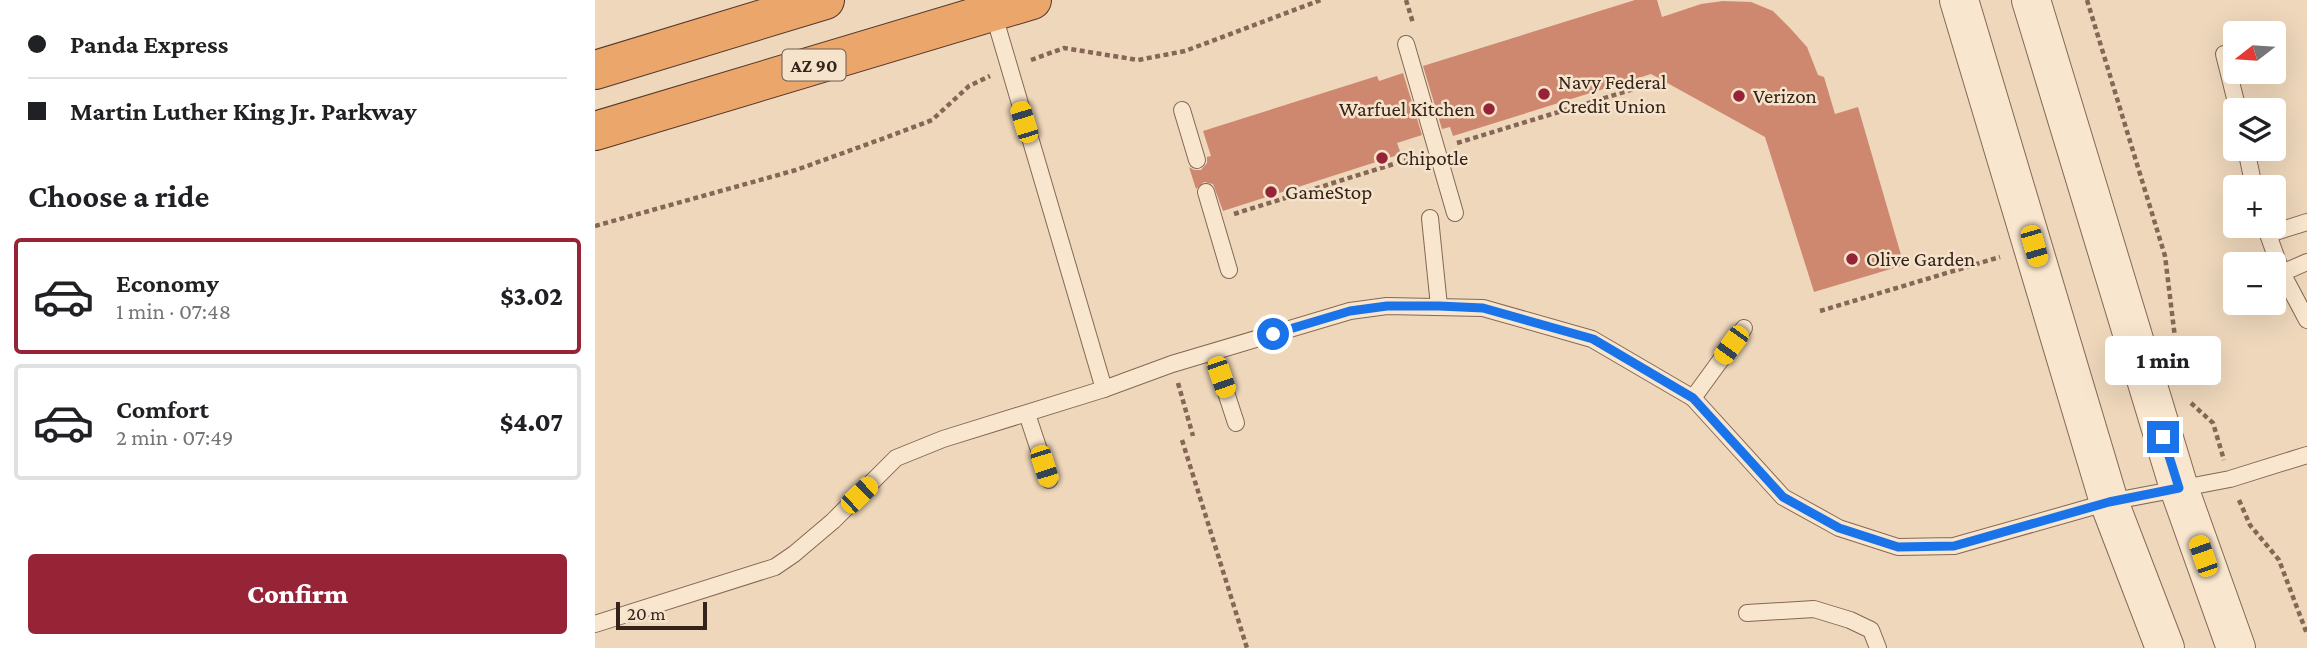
<!DOCTYPE html>
<meta charset="utf-8">
<style>
body{margin:0;font-family:"Crimson Pro",serif;background:#f6f6f6;color:#202124;height:100vh;display:flex;flex-direction:column;font-size:26px;white-space:nowrap}
*{box-sizing:border-box;margin:0}
p{font-size:23px;color:#757577}
.icon{flex:none;width:38px;height:38px;fill:none;stroke:currentColor;stroke-width:2;stroke-linecap:round;stroke-linejoin:round}
.map{position:relative;flex:1;overflow:hidden}
.details{display:flex;flex-direction:column;background:#fff;width:595px}
.details>*{flex:none}
.banner{display:grid;align-content:center;height:154px;padding:0 28px;background:#fff}
.needle{width:46px;rotate:253deg}
.fabs{position:absolute;left:1628px;top:21px;display:grid;gap:14px}
.fabs a{display:grid;place-items:center;width:63px;height:63px;border-radius:7px;background:#fff;box-shadow:0 7px 28px #0002;font-size:35px}
.scale{position:absolute;left:21px;bottom:18px;width:91px;box-sizing:border-box;padding-left:7px;border:4px solid #34231a;border-top:0;font-size:19px;line-height:24px;white-space:nowrap;color:#34231a;-webkit-text-stroke:5px #f6e3cb;paint-order:stroke}
.end{position:absolute;width:32px;height:32px;margin:-16px;border:9px solid #1a73e8;background:#fff;box-shadow:0 0 0 4px #fff}
.from{border-radius:50%}
.bubble{position:absolute;height:49px;border-radius:7px;background:#fff;box-shadow:0 7px 28px #0002;font-size:23px;font-weight:800;line-height:49px;text-align:center}
.car{position:absolute;width:21px;height:42px;margin:-21px -10px;border-radius:9px;box-shadow:0 0 5px 2px #0007;background:linear-gradient(#f5c518 24%,#345 0 40%,#f5c518 0 76%,#345 0 86%,#f5c518 0)}
.banner b{display:flex;align-items:center;gap:24px;height:66px;font-size:26px}
.banner b+b{border-top:2px solid #e0e0e0}
.banner i{width:18px;height:18px;background:#202124}
ul{padding:0;list-style:none}
li{display:flex;align-items:center;gap:21px;height:116px;margin:0 14px 10px;padding:0 14px;border:4px solid #e0e0e0;border-radius:7px}
li div{flex:1}
li b{display:block;font-size:26px}
li em{font-style:normal;font-weight:800}
li.current{border-color:#962436}
li>.icon{width:63px;height:63px;stroke-width:1.5}
h2{padding:0 28px;font-size:32px;line-height:84px}
.cta{display:flex;gap:14px;margin-top:auto;padding:14px 28px}
.cta a{flex:1;height:80px;border-radius:7px;background:#962436;color:#fff;font-size:28px;font-weight:800;line-height:80px;text-align:center}
main{display:flex;flex:1;min-height:0}
.map>svg:first-child{display:block}
.building{fill:#ce8870}
.lines{fill:none;stroke-linecap:round;stroke-linejoin:round}
.service-casing{stroke:#866755;stroke-width:18}
.tertiary-casing{stroke:#866755;stroke-width:40}
.trunk-casing{stroke:#53372a;stroke-width:40}
.path{stroke:#866755;stroke-width:4.5;stroke-dasharray:5 3.5;stroke-linecap:butt}
.service{stroke:#f9e6ce;stroke-width:16}
.tertiary{stroke:#f9e6ce;stroke-width:38}
.trunk{stroke:#eba66c;stroke-width:38}
.route{stroke:#1a73e8;stroke-width:9}
.poi-dot{fill:#962436;stroke:#f6e3cb;stroke-width:2.5}
.labels{text-anchor:middle;dominant-baseline:central;stroke-width:5;stroke-linejoin:round;paint-order:stroke}
.shield{fill:#f6e3cb;stroke:#6e5d4f;stroke-width:2}
.shield-label{font-size:19px;font-weight:bold;fill:#34231a}
.poi-label{font-size:21px;fill:#34231a;stroke:#f6e3cb;text-anchor:start}
</style>
<main>
<section class="details">
<div class="banner">
<b><i class="from"></i>Panda Express</b>
<b><i></i>Martin Luther King Jr. Parkway</b>
</div>
<h2>Choose a ride</h2>
<ul>
<li class="current"><svg class="icon" aria-label="car" viewBox="0 0 24 24"><path d="M5 17H2v-5l4-1 3-4h7l3 4 3 1v5h-3M9 17h6M6 11h13"/><circle cx="7" cy="17" r="2"/><circle cx="17" cy="17" r="2"/></svg><div><b>Economy</b><p>1 min · 07:48</p></div><em>$3.02</em></li>
<li><svg class="icon" aria-label="car" viewBox="0 0 24 24"><path d="M5 17H2v-5l4-1 3-4h7l3 4 3 1v5h-3M9 17h6M6 11h13"/><circle cx="7" cy="17" r="2"/><circle cx="17" cy="17" r="2"/></svg><div><b>Comfort</b><p>2 min · 07:49</p></div><em>$4.07</em></li>
</ul>
<div class="cta"><a>Confirm</a></div>
</section>
<div class="map">
<svg width="1712" height="648" viewBox="0 0 1712 648">
<rect width="100%" height="100%" fill="#eed7bb"/>
<g class="building">
<path d="M1040,0H1062L1067,17L1106,4L1128,1L1156,2L1178,11L1195,28L1212,47L1223,75L1229,77L1240,114L1263,107L1309,265L1219,292L1170,137L1056,74L858,136L855,127L847,129L828,66Z"/>
<path d="M808,73L827,135L802,143L806,154L628,211L618,184L609,182L601,189L594,167L599,170H606L612,163V157L616,156L608,131L782,76L784,81Z"/>
</g>
<g class="lines">
<g class="service-casing">
<g id="service">
<path d="M398,12L509,389"/>
<path d="M811,44L860,213"/>
<path d="M1629,54L1643,110"/>
<path d="M587,110L602,160"/>
<path d="M1651,149L1659,187"/>
<path d="M611,192L634,270"/>
<path d="M835,218L844,306"/>
<path d="M1670,226L1687,273L1712,320"/>
<path d="M1674,234L1712,222"/>
<path d="M1687,273L1712,262"/>
<path d="M618,353L641,423"/>
<path d="M1098,398L1149,328"/>
<path d="M432,414L454,480"/>
<path d="M1152,613L1219,609L1255,620L1276,630L1283,648"/>
<path d="M0,624L180,567L199,554L238,521L301,458L348,439L509,389L577,364L755,311L792,306L888,308L997,339L1098,398L1188,497L1244,528L1303,547L1359,546L1514,502L1635,479L1712,455"/>
</g>
</g>
<g class="tertiary-casing">
<g id="tertiary">
<path d="M1364,0L1514,502L1570,648"/>
<path d="M1436,0L1584,488L1641,648"/>
</g>
</g>
<g class="trunk-casing">
<g id="trunk">
<path d="M0,70L230,0"/>
<path d="M0,131L437,0"/>
</g>
</g>
<g class="path">
<path d="M811,0L818,23"/>
<path d="M1492,0L1570,256L1582,354"/>
<path d="M436,60L469,48L543,60L590,51L726,0"/>
<path d="M862,143L1062,82"/>
<path d="M639,214L821,157"/>
<path d="M0,226L201,170L284,140L337,120L374,86L395,76"/>
<path d="M1225,311L1405,257"/>
<path d="M583,383L598,436"/>
<path d="M1596,403L1618,423L1629,460"/>
<path d="M587,440L652,648"/>
<path d="M1644,500L1655,525L1684,560L1712,634"/>
</g>
<use href="#service" class="service"/>
<use href="#tertiary" class="tertiary"/>
<use href="#trunk" class="trunk"/>
</g>
<g class="lines">
<path class="route" d="M678,334L755,311L792,306H844L888,308L998,339L1098,398L1188,497L1244,528L1303,547L1359,546L1514,502L1584,488L1568,437"/>
</g>
<g class="poi-dot">
<circle cx="949" cy="94" r="7"/>
<circle cx="1144" cy="96" r="7"/>
<circle cx="894" cy="109" r="7"/>
<circle cx="787" cy="158" r="7"/>
<circle cx="676" cy="192" r="7"/>
<circle cx="1257" cy="259" r="7"/>
</g>
<g class="labels">
<rect class="shield" x="187.5" y="49.5" width="63" height="31" rx="5"/>
<g class="shield-label">
<text x="219" y="65">AZ 90</text>
</g>
<g class="poi-label">
<text x="963" y="82">Navy Federal<tspan x="963" dy="24">Credit Union</tspan></text>
<text x="1158" y="96">Verizon</text>
<text x="880" y="109" text-anchor="end">Warfuel Kitchen</text>
<text x="801" y="158">Chipotle</text>
<text x="690" y="192">GameStop</text>
<text x="1271" y="259">Olive Garden</text>
</g>
</g>
</svg>
<div class="fabs">
<a><svg class="needle" viewBox="-14 -14 28 28"><path d="M0-13l5 13h-10z" fill="#e53935"/><path d="M0 13l5-13h-10z" fill="#757577"/></svg></a>
<a><svg class="icon" aria-label="layers" viewBox="0 0 24 24"><path d="M12 4l9 5-9 5-9-5zM3 14l9 5 9-5"/></svg></a>
<a>+</a>
<a>−</a>
</div>
<div class="scale">20 m</div>
<i class="end from" style="left:678px;top:334px"></i>
<i class="end" style="left:1568px;top:437px"></i>
<div class="bubble" style="left:1510px;top:336px;width:116px">1 min</div>
<i class="car" style="left:429px;top:122px;rotate:343deg"></i>
<i class="car" style="left:1439px;top:246px;rotate:164deg"></i>
<i class="car" style="left:1136px;top:345px;rotate:216deg"></i>
<i class="car" style="left:626px;top:377px;rotate:161deg"></i>
<i class="car" style="left:449px;top:466px;rotate:162deg"></i>
<i class="car" style="left:264px;top:495px;rotate:46deg"></i>
<i class="car" style="left:1608px;top:556px;rotate:341deg"></i>
</div>
</main>
